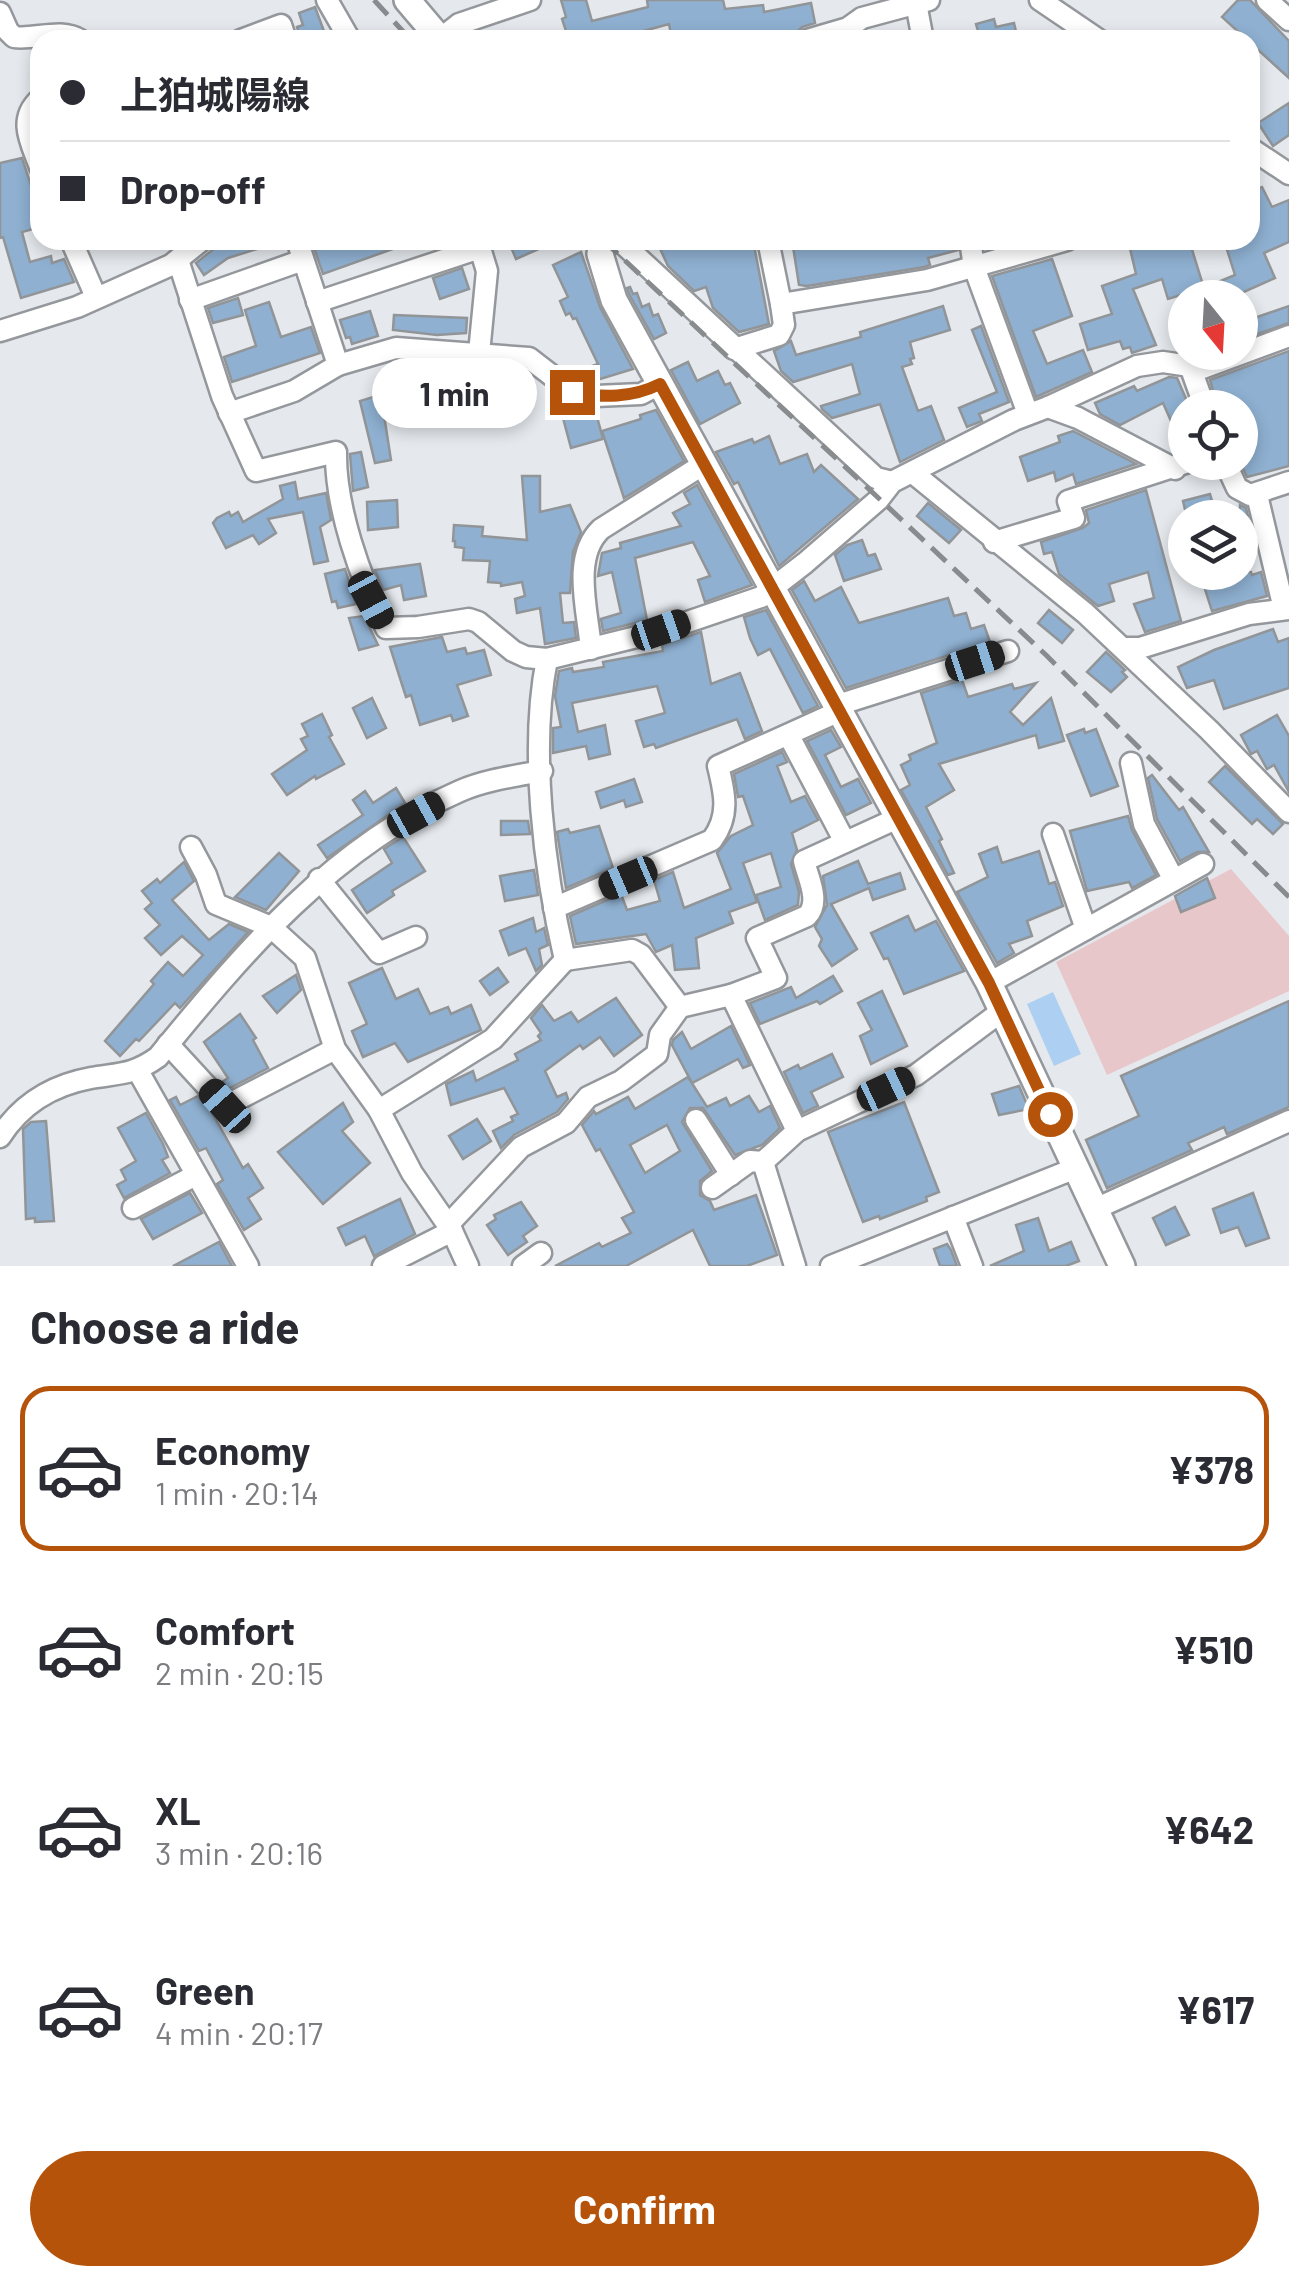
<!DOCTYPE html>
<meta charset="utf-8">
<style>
body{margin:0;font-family:Barlow,"Noto Sans JP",sans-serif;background:#f2f2f3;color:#2b2b33;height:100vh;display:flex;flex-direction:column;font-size:38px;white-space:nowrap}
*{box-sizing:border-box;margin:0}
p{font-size:32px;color:#7c7c81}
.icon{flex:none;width:55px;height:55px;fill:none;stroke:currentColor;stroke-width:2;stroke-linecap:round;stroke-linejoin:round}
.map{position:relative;height:1266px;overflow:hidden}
.sheet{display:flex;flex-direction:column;background:#fff;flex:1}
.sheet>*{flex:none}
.banner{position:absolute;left:30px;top:30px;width:1230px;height:220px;border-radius:30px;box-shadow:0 5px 15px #0003;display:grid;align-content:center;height:220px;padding:0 30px;background:#fff}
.needle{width:65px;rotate:162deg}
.controls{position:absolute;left:1168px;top:280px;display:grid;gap:20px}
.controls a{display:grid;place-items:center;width:90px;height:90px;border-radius:50%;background:#fff;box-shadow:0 5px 15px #0003;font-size:50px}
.end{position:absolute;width:45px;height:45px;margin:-22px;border:12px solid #b45309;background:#fff;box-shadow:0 0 0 5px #fff}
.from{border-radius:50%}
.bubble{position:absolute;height:70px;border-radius:35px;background:#fff;box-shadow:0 5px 15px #0003;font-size:32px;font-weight:700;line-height:70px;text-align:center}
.car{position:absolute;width:30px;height:60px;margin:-30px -15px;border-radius:12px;box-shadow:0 0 8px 2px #0007;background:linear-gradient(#222 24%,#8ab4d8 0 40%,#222 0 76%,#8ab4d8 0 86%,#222 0)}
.banner b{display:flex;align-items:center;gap:35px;height:95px;font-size:38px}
.banner b+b{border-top:2px solid #e1e1e2}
.banner i{width:25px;height:25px;background:#2b2b33}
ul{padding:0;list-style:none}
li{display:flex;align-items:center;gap:30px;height:165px;margin:0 20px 15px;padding:0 10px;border:5px solid transparent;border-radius:30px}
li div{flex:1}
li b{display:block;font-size:38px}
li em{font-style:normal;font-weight:700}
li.selected{border-color:#b45309}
li>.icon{width:90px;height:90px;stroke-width:1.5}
h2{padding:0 30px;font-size:45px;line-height:120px}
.button{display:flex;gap:20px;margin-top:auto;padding:20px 30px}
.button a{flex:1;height:115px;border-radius:60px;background:#b45309;color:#fff;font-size:40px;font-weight:700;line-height:115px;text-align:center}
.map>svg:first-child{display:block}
.green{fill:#e8c7ca}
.water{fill:#adcff1}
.building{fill:#8fb0d1;stroke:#929598;stroke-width:2.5;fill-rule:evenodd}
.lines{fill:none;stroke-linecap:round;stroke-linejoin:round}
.minor-casing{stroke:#94979b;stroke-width:25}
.major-casing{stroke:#94979b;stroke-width:30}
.minor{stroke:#fff;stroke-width:20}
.major{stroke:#fff;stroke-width:25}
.rail{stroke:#898c8e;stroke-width:5;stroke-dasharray:20 10;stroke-linecap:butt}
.route{stroke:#b45309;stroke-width:12}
</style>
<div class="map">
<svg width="1289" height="1266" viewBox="0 0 1289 1266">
<rect width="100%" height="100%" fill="#e5e9ed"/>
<path class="green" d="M1231,869L1289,936V991L1107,1075L1056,962Z"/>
<path class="water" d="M1053,992L1081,1054L1054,1066L1027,1004Z"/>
<g class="building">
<path d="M561,0H586L592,21L648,7L647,0H723L725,9L763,5L764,12L811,3L815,23L802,27L795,34L762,40H736L735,32L696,40H672L669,24L640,32L642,40H569L562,19L566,17Z"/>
<path d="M1238,0H1250L1289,41V78L1222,17Z"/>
<path d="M315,7L325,34L321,36L323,40H301L297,27L303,25L299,13Z"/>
<path d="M994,19L996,27L1014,23L1018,40H966L965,34L978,31L976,24Z"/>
<path d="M1289,103V135L1273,146L1258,123Z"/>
<path d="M22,158L40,213V227L22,232L30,262L51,256L52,263L64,259L74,282L21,298L3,237L0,238V163Z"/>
<path d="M1262,187L1272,207L1289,200V242L1264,253L1275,278L1239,294L1240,298H1182L1187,293L1168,299L1162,279L1133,289L1156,345L1132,353L1130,347L1123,349L1120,341L1088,350L1080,324L1112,314L1102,286L1136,274L1128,240H1189L1204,288L1235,275L1224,240H1250V192Z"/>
<path d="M225,240H276V243L228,258L204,275L196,263Z"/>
<path d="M319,240H412V242L323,274L312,242Z"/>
<path d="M508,240H559L516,259Z"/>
<path d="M656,240H753L769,324L739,332L713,308L706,287L694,291L668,266Z"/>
<path d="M792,240H956L958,250L928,258L930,265L924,267L807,286L799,285Z"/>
<path d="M581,252L600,307L633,369L597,380L592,366L598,364L576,318L573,319L570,313L566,315L560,301L568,297L553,265Z"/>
<path d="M1052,259L1072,316L1033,331L1047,364L1083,350L1092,372L1036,397L992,276Z"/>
<path d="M462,268L469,289L440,299L433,278Z"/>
<path d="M630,287L633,294L637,293L642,307L649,304L653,316L658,314L666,333L654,339L629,294L627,288Z"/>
<path d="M238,298L243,315L213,323L208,308Z"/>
<path d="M269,302L281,337L311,327L320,353L232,382L224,357L256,346L245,310Z"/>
<path d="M943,306L950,330L910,342L914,358L910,359L912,364L902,367L918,411L931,406L944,440L900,462L880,404L832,418L822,409L821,406L860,394L852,364L793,382L781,371L774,351L791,341L796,355L861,337L860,332Z"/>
<path d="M1289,306V323L1240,340V323Z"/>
<path d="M370,311L378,336L352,344L350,337L346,338L340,320Z"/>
<path d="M394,315L467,318L466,333L437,335L393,330Z"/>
<path d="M981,326L1009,402L979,414L982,421L967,427L959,408L997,392L972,330Z"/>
<path d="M1289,351V466L1247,477L1240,462V408H1229L1221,391L1214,394L1210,380Z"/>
<path d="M688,362L697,381L718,371L725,385L730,383L740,403L700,424L671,370Z"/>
<path d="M1169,377L1177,378L1190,408H1185V414L1171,421L1163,403L1120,425L1100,414L1095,403L1134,386L1137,391Z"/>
<path d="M383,394L390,413L384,415L391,460L375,463L360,401Z"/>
<path d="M656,410L684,461L624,498L602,431L641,419L640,415Z"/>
<path d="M596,413L603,439L571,448L563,418Z"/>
<path d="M1073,431L1136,464L1076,484L1073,474L1056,481L1054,472L1028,481L1020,457L1060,442L1058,436Z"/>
<path d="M769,436L780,464L807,454L814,472L821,465L858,499L779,566L738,482L734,484L716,452L752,439L754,443Z"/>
<path d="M361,452L368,487L353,491L350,454Z"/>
<path d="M522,476H540V512L570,505L581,532L573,552L570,593H560L563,623L574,622L576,638L545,644L540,608L517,613L515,599L525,596L522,582L501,586V583L488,582L490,561L463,560L464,548L455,547V541H453L454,525L483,527L482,536L527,540Z"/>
<path d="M295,482L298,499L326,493L331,520L320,527L328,561L314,564L303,512L268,519L276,533L259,544L253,535L226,548L213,523L217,518L229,512L231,516L238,512L243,522L283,499L280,486Z"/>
<path d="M697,485L752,585L705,602L698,580L710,576L693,542L635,558L647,620L603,631L601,619L621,613L612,572L598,576L602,553L621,548L620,543L681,526L673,513L690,504L684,493Z"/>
<path d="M1146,490L1181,621L1145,632L1134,604L1154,598L1148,572L1109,584L1114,601L1098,606L1059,574L1052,552L1044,554L1041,542L1083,528L1089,523L1086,510Z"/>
<path d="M1210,494L1217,518H1187L1183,501Z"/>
<path d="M397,500L398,527L368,530L367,502Z"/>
<path d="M928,503L961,530L949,543L917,516Z"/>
<path d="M1240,505L1246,508L1254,542L1240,547Z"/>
<path d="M862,540L868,556L875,554L881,569L844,581L835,555L847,545Z"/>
<path d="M420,564L426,596L404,600L401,585L383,590L375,570Z"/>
<path d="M345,569L356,604L338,608L336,601L332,602L325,574Z"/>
<path d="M1209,572H1251L1252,575L1261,572L1267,596L1212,611L1203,583L1212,580Z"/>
<path d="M804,581L815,601L841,587L859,623L948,598L954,616L966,613L971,629L984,625L990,642L846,688L792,590Z"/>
<path d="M766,610L818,706L803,713L770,649L758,655L750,638L744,617Z"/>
<path d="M1049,610L1073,630L1062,643L1038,623Z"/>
<path d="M364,616L378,645L359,650L349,618Z"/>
<path d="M1273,629L1278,642L1289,638V688L1224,709L1214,680L1187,688L1178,667L1214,650Z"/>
<path d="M701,632L711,684L740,673L762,731L745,739L737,719L656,748L654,744L644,747L636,721L665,713L657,686L572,703L578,732L605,725L610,754L589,759L586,746L553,753V728L561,727L555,696L559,671L572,668L573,672L604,667L603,662L663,651L662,645Z"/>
<path d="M442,637L447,652L465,648L467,654L484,650L491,675L457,685L468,716L453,721L451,715L420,725L411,695L406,697L390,647Z"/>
<path d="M1106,652L1125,670L1122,672L1127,677L1111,692L1087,672Z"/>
<path d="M962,680L968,697L1012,684L1014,689L1036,683L1010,712L1023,725L1051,698L1064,741L1039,748L1036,735L939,764L954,790L926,807L942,839L939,841L954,873L948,875L901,790L910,785L901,765L911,760L909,755L937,743L921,693Z"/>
<path d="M372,698L386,728L367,738L353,708Z"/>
<path d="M322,714L332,735L329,737L344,764L316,779L315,776L287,795L272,774L307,750L301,739L308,736L302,724Z"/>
<path d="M1277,715L1289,736V792L1274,765L1267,769L1257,751L1251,754L1241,735Z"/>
<path d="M1084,729L1085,733L1096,729L1118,786L1091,796L1067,735Z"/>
<path d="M831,730L841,747L825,755L841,787L858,779L871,803L846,815L807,741Z"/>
<path d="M782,752L787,762L777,766L791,802L805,796L818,820L792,833L797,850L791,864L799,892L798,905L765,920L756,895L781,887L771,853L743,863L757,902L729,912L733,923L696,938L699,968L675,970L672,945L656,952L646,934L576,944L570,916L621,894L627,910L660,901L654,880L673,872L684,908L731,889L717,853L731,836L753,825L743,796L738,797L734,774Z"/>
<path d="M1225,766L1283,824L1273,834L1257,819L1252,824L1209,782Z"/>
<path d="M1152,775L1179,810L1183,807L1209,852H1197L1180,861L1157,819L1148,778Z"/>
<path d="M634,779L642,802L626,807L624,800L601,808L596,792Z"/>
<path d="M396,788L405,803L327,858L318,845L363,815L353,800L365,791L373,803Z"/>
<path d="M1128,816L1132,830L1156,875L1132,888L1129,882L1087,891L1070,831Z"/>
<path d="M501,821H528L530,834L501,835Z"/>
<path d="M599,826L613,868L566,888L557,832L568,829L570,833Z"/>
<path d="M403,837L425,871L392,891L394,895L367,913L352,890L392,863L384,849Z"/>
<path d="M997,847L1002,863L1039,851L1049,884L1055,882L1063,906L1027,921L1032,936L1009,944L1014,953L997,963L957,892L988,877L979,854Z"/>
<path d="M279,853L299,871L266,910L235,897Z"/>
<path d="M858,861L868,884L900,873L905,889L873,900L869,888L831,904L857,949L832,966L819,946L822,939L815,927L827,905L823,876Z"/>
<path d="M184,862L194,881L172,900L209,940L229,924L248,932L180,1008L175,1003L139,1041L136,1039L120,1056L105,1041L154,984L151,981L168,962L183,976L203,955L182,936L161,955L145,938L160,925L145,909L152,903L142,891L157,879L160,883Z"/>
<path d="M534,870L538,895L505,901L500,876Z"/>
<path d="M1207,878L1215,898L1181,912L1175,896Z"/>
<path d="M908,916L915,931L936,921L964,971L904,994L888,958L884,959L871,933Z"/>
<path d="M533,918L536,932L544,928L548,945L539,949L542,965L536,971L526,948L509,955L500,931Z"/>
<path d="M382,968L396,999L418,989L430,1014L448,1007L451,1014L471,1005L481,1030L408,1062L395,1043L363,1057L352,1031L367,1024L349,983Z"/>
<path d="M498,968L508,982L490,995L480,981Z"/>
<path d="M296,975L301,990L277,1013L263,996Z"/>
<path d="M833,976L842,991L820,1004L817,1001L760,1024L750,1003L791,987L796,998Z"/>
<path d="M882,991L907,1046L871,1064L860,1036L872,1030L858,1003Z"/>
<path d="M616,998L642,1035L614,1056L600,1037L583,1049L580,1045L545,1071L557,1097L566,1093L568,1099L557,1112L514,1135L501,1148L493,1131L513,1121L511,1117L518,1114L504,1088L451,1105L446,1084L473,1071L476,1081L518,1060L515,1054L541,1040L538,1036L541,1033L531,1018L542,1005L554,1021L571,1012L578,1022Z"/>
<path d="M1289,1001V1107L1227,1134L1224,1127L1188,1143L1192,1150L1107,1188L1086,1140L1139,1116L1121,1076Z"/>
<path d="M240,1014L256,1038L253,1040L268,1068L228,1089L222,1082L228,1078L204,1042Z"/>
<path d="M731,1026L750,1065L743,1068L738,1059L692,1083L672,1045L673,1040L682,1032L691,1049Z"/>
<path d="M832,1054L843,1077L811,1092L818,1106L803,1113L784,1072L798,1065L800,1069Z"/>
<path d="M688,1077L707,1107L726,1098L730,1106L749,1096L759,1112L770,1106L780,1128L762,1145L735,1155L703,1108H690L682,1122L712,1171L700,1181V1195L710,1201L714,1210L756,1195L777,1255L747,1266H710L693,1230L626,1266H555L599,1243L602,1247L631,1233L622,1218L634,1212L600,1149L596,1151L582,1125L594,1111L596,1114L628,1097L635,1109ZM667,1125L680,1151L645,1173L630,1145Z"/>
<path d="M1019,1086L1029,1109L999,1115L992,1094Z"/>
<path d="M198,1096L211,1111L243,1168L248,1164L263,1188L248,1198L261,1219L244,1230L217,1184L223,1180L206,1148L199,1151L170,1100L176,1097L180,1105Z"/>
<path d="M904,1102L939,1192L926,1197L927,1201L880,1219L879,1216L863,1222L828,1132Z"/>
<path d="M343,1103L353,1122L342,1131L370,1163L323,1204L278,1152Z"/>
<path d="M146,1113L163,1144L168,1157L162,1160L170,1173L124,1198L117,1185L126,1180L121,1170L136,1161L118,1128Z"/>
<path d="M477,1119L491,1141L463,1159L449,1136Z"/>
<path d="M46,1121L54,1221L35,1222V1218L26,1219L23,1129L31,1122Z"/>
<path d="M190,1193L202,1213L153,1239L141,1219Z"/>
<path d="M1253,1193L1269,1238L1246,1246L1238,1227L1221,1233L1213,1209Z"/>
<path d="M400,1199L415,1234L374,1256L365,1236L346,1245L338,1228Z"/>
<path d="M521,1202L537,1226L523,1236L527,1242L508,1255L487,1225L496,1219L494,1215Z"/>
<path d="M1175,1207L1189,1235L1166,1245L1153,1218Z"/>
<path d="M1038,1218L1049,1251L1071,1242L1079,1261L1066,1266H990L1024,1251L1016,1225Z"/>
<path d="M219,1242L232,1266H173Z"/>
<path d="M947,1244L951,1250L957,1266H940L934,1249Z"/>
</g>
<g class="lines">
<g class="minor-casing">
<g id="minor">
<path d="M327,0L350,40"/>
<path d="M1040,0L1099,40"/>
<path d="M1267,0L1289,20"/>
<path d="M916,3L923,40"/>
<path d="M0,13L8,31L14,37C35,40 61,28 80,40"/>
<path d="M440,39L459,24L530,0"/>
<path d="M241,40L281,25L286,40"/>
<path d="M807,40L848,28L862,18L929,0"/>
<path d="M40,99C17,120 31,142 40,167"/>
<path d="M1250,148L1289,174"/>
<path d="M71,240L96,297"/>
<path d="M297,240L338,365"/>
<path d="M619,240L876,478L892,482"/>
<path d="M768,240L781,304L927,280L1067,240"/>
<path d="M970,240L974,267L1028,414"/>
<path d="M178,260L222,396L256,471L336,452C335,506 360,579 386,628L418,627L469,619L478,622L513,651L526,657L547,659L661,631L761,597L805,563L878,500L892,482L1014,420L1048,407L1137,366L1163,362L1203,368L1289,336"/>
<path d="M190,300L303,260"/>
<path d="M317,302L480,248L487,271L479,353"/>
<path d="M0,331L77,307L171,265L202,240"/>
<path d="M734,349L779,335L784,325L781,304"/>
<path d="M1190,366L1205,408"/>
<path d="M1048,407L1078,418L1175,469"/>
<path d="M229,413L294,391L338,365L396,348L529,358L573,392L596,396L641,394L660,384"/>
<path d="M1225,462L1237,488L1250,495L1289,482"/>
<path d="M913,473L1085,613L1209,730L1289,812"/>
<path d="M1257,495L1284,609"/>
<path d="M994,542L1074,518L1068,501L1188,462"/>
<path d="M1123,648H1140L1249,614L1289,609"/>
<path d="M591,649C588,612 571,557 601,529L704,464"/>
<path d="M547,659C529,748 544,871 565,960L632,950L641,955L680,1007"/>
<path d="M789,736L845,842"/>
<path d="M1131,763L1144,824L1174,880"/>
<path d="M1053,834L1086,929"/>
<path d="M191,847L206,875L216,904L271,927L305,958L335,1049L379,1110L412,1173L452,1231L468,1266"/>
<path d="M319,879L379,953L416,937"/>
<path d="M554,908L712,840C730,816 725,794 718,766L831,715L844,703L1008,651"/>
<path d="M989,983L1203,864"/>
<path d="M731,995L776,978L757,938L807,916C821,902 808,878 804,861L898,818"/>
<path d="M168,1044L225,1106L335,1049"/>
<path d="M138,1071L248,1266"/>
<path d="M379,1110L493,1039L565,960"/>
<path d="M696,1120L731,1175"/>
<path d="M0,1137C21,1104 53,1085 91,1078C120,1073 133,1075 158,1057C243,953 333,846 460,791C485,780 515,776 542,771"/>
<path d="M712,1188L750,1161L763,1162"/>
<path d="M133,1208L196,1175"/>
<path d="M1095,1209L1289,1121"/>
<path d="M953,1217L972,1266"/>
<path d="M448,1225L521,1147L566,1123L588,1097L621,1081L657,1054L660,1035L680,1007L731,995L797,1131"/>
<path d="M383,1266L452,1231"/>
<path d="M523,1266L541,1253"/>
<path d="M795,1266L763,1162L797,1131L916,1075L1002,1011"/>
<path d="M831,1266L1076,1168"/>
</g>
</g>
<g class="major-casing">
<g id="major">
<path d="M407,0L441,40"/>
<path d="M602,240L600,254L614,300L989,983L1122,1266"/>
</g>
</g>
<use href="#minor" class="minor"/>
<use href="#major" class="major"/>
<g class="rail">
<path d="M374,0L411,40"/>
<path d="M603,240L1046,655L1289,897"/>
</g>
</g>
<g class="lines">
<path class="route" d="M572,392C603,398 632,398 660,384L989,983L1050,1114"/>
</g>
</svg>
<div class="controls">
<a><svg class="needle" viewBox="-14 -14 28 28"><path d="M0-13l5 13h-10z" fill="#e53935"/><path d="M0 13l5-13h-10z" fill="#7c7c81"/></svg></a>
<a><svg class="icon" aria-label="locate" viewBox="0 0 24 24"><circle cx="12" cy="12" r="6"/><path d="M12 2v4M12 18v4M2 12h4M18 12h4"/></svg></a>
<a><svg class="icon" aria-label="layers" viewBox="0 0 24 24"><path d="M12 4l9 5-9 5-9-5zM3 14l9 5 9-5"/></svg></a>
</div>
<i class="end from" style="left:1050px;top:1114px"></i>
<i class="end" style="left:572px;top:392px"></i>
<div class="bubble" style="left:372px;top:358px;width:165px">1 min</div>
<i class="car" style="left:371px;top:600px;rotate:152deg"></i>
<i class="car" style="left:661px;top:630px;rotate:71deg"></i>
<i class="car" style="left:975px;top:661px;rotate:72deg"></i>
<i class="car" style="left:416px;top:815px;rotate:61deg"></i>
<i class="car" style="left:628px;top:878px;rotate:247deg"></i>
<i class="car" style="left:886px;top:1089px;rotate:65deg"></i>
<i class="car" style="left:225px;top:1106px;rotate:318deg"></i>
<div class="banner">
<b><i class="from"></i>上狛城陽線</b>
<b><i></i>Drop-off</b>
</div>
</div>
<section class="sheet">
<h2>Choose a ride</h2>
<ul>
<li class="selected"><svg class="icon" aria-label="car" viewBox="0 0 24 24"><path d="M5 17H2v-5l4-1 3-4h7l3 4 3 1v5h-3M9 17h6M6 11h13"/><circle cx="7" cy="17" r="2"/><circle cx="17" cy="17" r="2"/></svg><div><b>Economy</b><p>1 min · 20:14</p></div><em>¥378</em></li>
<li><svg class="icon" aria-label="car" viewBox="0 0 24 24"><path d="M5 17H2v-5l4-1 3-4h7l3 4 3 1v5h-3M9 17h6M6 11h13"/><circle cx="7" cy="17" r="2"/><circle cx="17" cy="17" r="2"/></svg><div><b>Comfort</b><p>2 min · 20:15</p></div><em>¥510</em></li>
<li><svg class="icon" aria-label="car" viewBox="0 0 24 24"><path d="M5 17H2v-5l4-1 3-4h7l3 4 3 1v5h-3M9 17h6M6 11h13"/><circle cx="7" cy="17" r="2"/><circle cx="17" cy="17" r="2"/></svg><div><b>XL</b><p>3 min · 20:16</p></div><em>¥642</em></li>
<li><svg class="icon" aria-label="car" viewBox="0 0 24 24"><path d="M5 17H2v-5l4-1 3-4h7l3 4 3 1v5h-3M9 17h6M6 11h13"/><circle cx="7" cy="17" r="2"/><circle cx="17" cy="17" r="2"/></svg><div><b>Green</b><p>4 min · 20:17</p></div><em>¥617</em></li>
</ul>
<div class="button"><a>Confirm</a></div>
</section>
